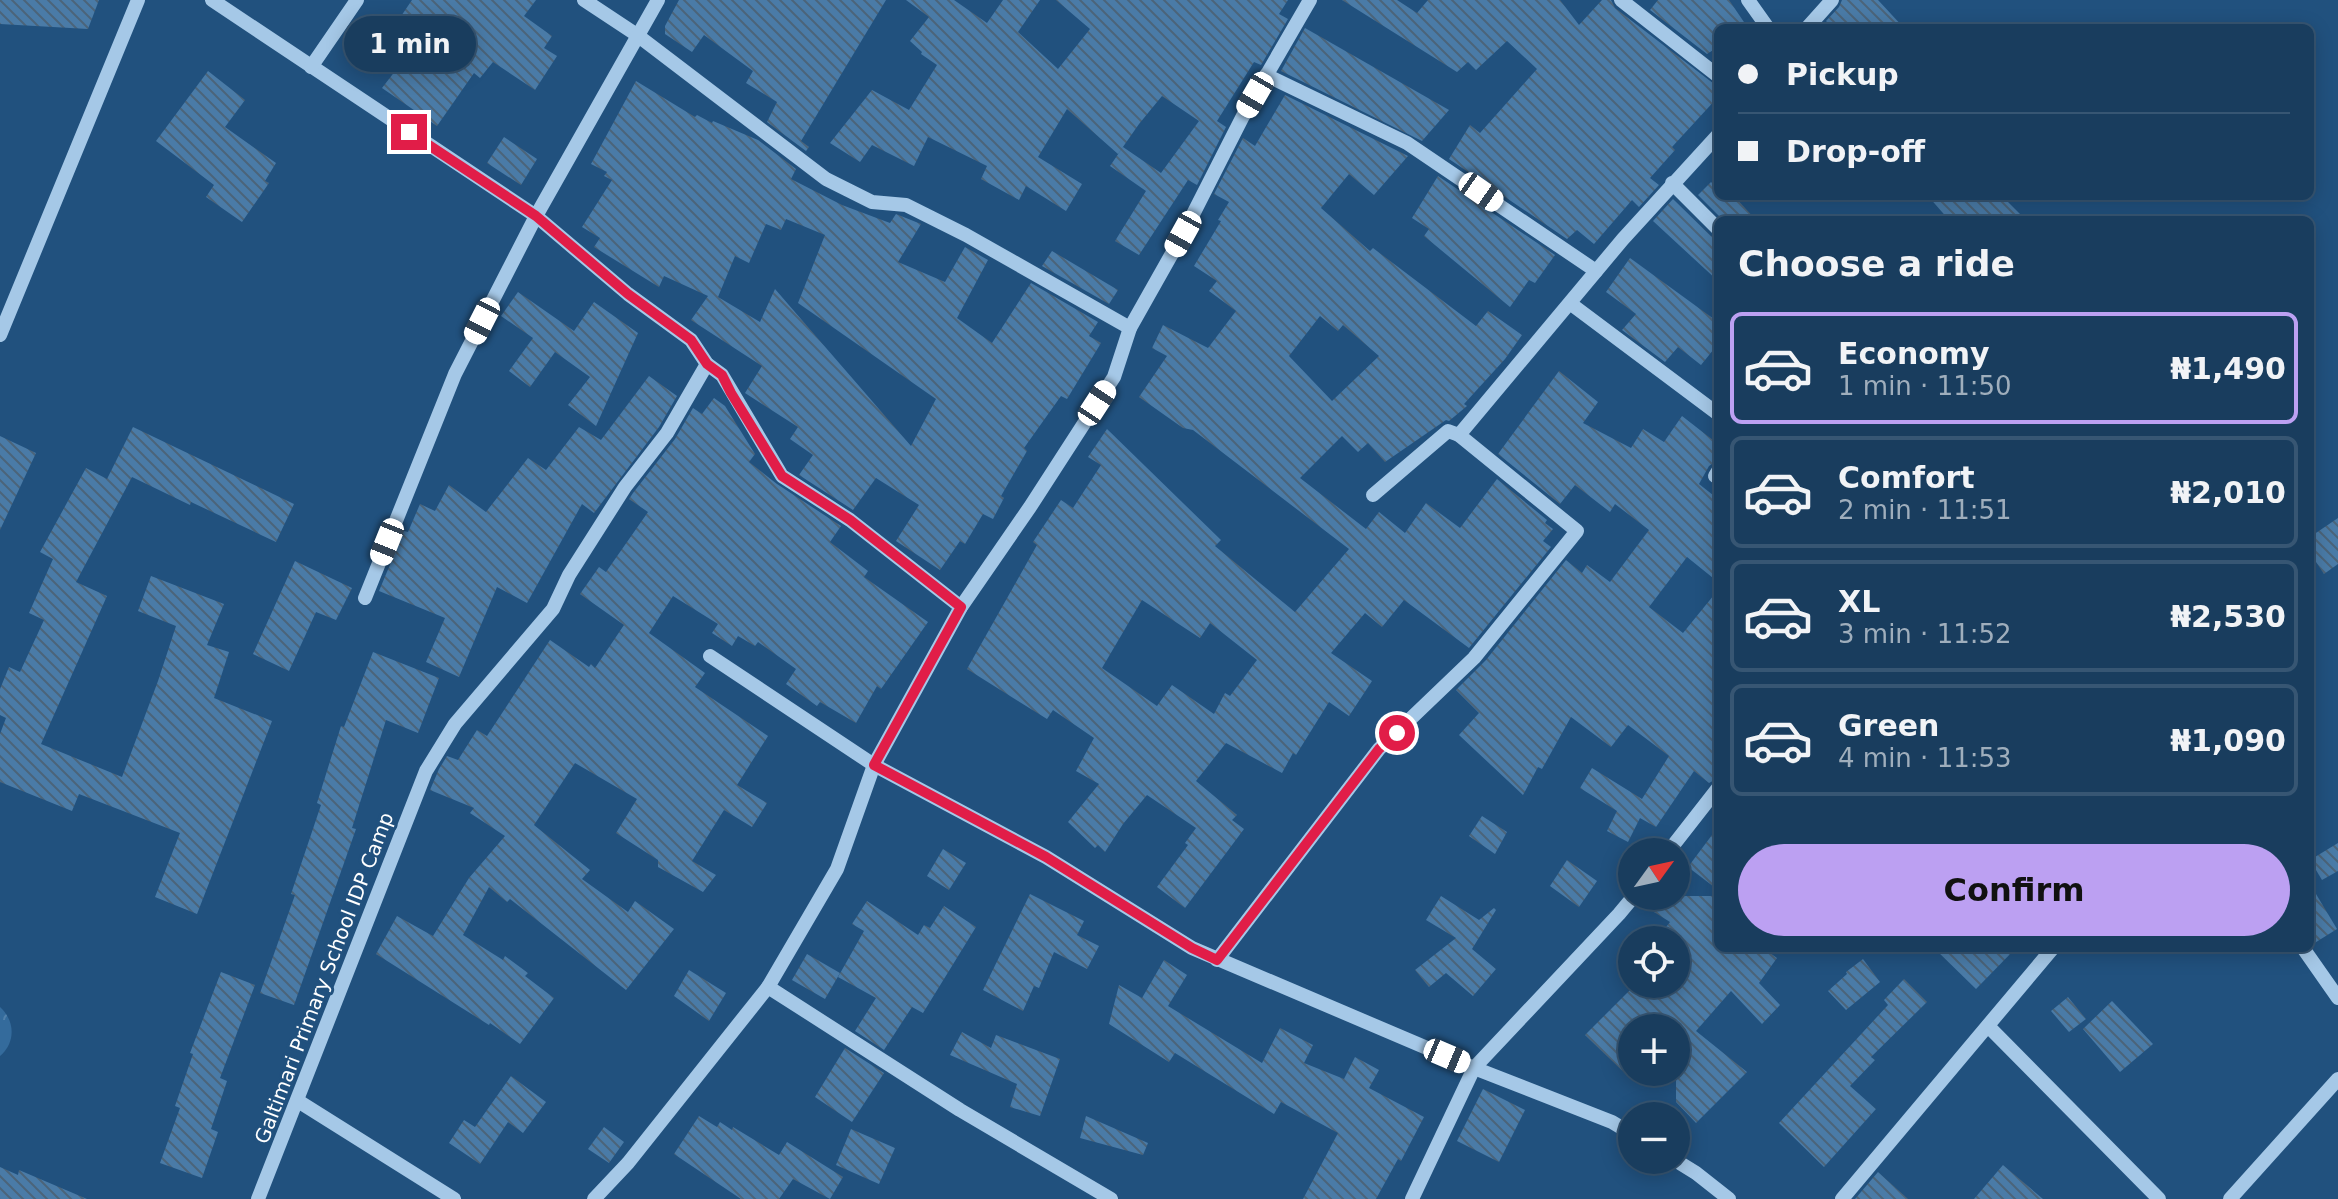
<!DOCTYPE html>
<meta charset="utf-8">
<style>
body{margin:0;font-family:"DejaVu Sans",sans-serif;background:#264867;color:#f1f3f6;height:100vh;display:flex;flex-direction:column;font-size:30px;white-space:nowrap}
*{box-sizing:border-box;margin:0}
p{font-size:26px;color:#9faebc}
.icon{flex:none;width:44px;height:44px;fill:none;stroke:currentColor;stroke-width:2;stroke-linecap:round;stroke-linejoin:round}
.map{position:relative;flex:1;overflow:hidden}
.panel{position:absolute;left:1714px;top:216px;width:600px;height:736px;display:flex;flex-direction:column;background:#193d5e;border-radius:12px;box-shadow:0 4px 20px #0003,0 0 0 2px #375673}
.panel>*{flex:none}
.top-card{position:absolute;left:1714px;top:24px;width:600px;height:176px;border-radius:12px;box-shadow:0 4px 20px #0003,0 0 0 2px #375673;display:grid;align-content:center;height:176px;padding:0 24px;background:#193d5e}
.needle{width:52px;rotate:57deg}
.tools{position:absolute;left:1618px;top:838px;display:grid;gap:16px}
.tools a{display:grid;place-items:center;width:72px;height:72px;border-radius:50%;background:#193d5e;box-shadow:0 4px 20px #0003,0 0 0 2px #375673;font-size:40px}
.end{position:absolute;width:36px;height:36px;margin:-18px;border:10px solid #e11d48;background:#fff;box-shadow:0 0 0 4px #fff}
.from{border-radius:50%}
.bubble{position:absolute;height:56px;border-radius:28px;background:#193d5e;box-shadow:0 4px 20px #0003,0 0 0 2px #375673;font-size:26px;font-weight:800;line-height:56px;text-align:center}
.car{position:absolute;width:24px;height:48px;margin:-24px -12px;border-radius:10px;box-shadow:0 0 6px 2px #0007;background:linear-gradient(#fff 24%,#345 0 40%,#fff 0 76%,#345 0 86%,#fff 0)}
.top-card b{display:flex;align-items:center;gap:28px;height:76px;font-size:30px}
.top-card b+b{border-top:2px solid #375673}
.top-card i{width:20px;height:20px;background:#f1f3f6}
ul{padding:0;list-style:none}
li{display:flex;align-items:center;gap:24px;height:112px;margin:0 16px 12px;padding:0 8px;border:4px solid #375673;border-radius:12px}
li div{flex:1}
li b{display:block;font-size:30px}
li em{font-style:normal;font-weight:800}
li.selected{border-color:#bca0f2}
li>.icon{width:72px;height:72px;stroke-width:1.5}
h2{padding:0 24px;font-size:36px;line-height:96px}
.action{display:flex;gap:16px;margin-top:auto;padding:16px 24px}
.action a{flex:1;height:92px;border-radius:48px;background:#bca0f2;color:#111;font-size:32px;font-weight:800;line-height:92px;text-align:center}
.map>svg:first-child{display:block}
.park{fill:url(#park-crowns)}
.building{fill:url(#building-back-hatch);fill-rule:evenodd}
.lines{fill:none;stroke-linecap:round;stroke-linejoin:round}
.minor{stroke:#a5c8e7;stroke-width:14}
.route{stroke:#e11d48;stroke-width:10}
.labels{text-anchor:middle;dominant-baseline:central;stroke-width:6;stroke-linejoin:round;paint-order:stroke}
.street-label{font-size:20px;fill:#fff;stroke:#21517e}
</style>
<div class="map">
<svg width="2338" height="1199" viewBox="0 0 2338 1199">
<defs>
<pattern id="park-crowns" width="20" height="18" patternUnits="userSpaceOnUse" patternTransform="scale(2)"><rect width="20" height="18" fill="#346b9c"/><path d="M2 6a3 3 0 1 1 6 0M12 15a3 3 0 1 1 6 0" fill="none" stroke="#5281ab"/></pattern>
<pattern id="building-back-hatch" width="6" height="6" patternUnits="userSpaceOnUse" patternTransform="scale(2)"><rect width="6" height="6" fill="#4a7ba7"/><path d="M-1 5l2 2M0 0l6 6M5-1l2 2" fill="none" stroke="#4b647a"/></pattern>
</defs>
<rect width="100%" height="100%" fill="#21517e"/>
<path class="park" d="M0,1007C15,1021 16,1042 0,1056Z"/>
<g class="building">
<path d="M0,0H99L88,29L0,24Z"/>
<path d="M412,0H536L524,16L552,36L544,48L557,56L535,90L493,62L480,78L474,73L437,126L382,88L416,44L393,28Z"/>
<path d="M679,0H886L801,141L809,147L806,151L767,122L777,102L746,83L753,71L704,35L692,52L665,34V26Z"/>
<path d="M906,0H954L987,23L1003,0H1040L1018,32L1058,69L1090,29L1056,0H1288L1279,14L1288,19L1261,65L1254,62L1217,121L1226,127L1197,185L1188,180L1139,255L1115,241L1146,191L1110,166L1123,147L1161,173L1199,121L1162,96L1139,124L1118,154L1067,109L1038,157L1082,184L1066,211L1026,186L1019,200L981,179L987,166L928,137L914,166L872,145L860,162L830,143L872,90L909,110L937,65L921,54L922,52L910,41L929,17Z"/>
<path d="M1342,0H1397L1417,13L1428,0H1560L1579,25L1602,0H1611L1615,8L1718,87V97L1672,147L1675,150L1650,178L1659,185L1639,207L1632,200L1594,244L1577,230L1567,239L1449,159L1470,125L1480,133L1537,69L1507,41L1476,70L1468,62L1457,72Z"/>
<path d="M1658,0H1729L1748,28H1718V47L1707,54L1650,10Z"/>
<path d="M1842,0H1878L1904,28H1833L1826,21L1839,7Z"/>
<path d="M1305,28L1449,110L1422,141L1281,71Z"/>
<path d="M208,71L245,100L225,127L276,163L265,181L269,183L242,222L206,197L214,185L156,141Z"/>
<path d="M636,81L695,117L697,115L712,123L713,121L758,140L796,169L791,179L842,205L890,223L896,214L921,224L898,262L945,282L965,247L988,260L957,318L992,343L1031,283L1098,322L1089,336L1101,343L1067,399L1061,396L1024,448L1027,451L1001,496L1004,498L993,519L983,514L965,544L960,541L940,570L896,541L919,505L876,478L853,510L799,475L813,455L790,439L798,427L745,393L762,366L691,320L708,296L664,276L659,287L594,247L600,238L582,227L612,180L604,176L607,172L591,164ZM786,219L825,235L798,303L936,399L911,446L775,289L760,322L718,297L735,256L749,263L766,224L781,230Z"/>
<path d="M1285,95L1408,156L1374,195L1349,174L1321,208L1370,251L1373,248L1476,326L1488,311L1522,335L1505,359L1464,404L1467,406L1449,421L1446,420L1385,462L1368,443L1358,452L1342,436L1300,478L1366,529L1379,512L1405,533L1426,503L1460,528L1497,479L1547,520L1545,523L1553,529L1543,541L1551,547L1469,648L1404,600L1382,627L1365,613L1331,653L1372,681L1349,716L1329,702L1296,755L1293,753L1282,773L1226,743L1196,781L1237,815L1232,820L1244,829L1185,908L1157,887L1188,845L1185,843L1196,828L1147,795L1123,824L1105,852L1098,845L1095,848L1068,822L1099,784L1076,771L1094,738L1053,710L1047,719L967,669L1037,545L1033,542L1061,500L1073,508L1101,465L1088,457L1107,429L1221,540L1215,546L1295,612L1349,549L1193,430L1183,428L1139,397L1167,356L1152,348L1163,325L1208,348L1236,311L1209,291L1217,281L1194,266L1221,221L1218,220L1229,202L1214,194L1243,138L1255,146ZM1320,316L1338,331L1343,325L1379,356L1332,401L1289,356ZM1142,600L1200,638L1210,623L1257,660L1230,696L1225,693L1214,714L1172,685L1157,706L1102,668Z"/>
<path d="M504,137L537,159L521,185L487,163Z"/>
<path d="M1438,176L1555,255L1535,283L1529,280L1510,307L1424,236L1429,229L1412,218Z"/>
<path d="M1711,182L1718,189V196H1734L1756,220H1723L1698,195Z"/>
<path d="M1928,196H2002L2026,220H1949Z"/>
<path d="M1673,199L1711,236L1718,239V281L1653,221Z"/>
<path d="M1052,251L1118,290L1109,304L1042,266Z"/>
<path d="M1630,258L1718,322V344L1701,365L1678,347L1665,362L1622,330L1636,314L1606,292Z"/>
<path d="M518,292L574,331L594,302L638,333L596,426L568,405L590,377L555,352L530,387L509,371L533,338L501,316Z"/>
<path d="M1559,371L1598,402L1583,423L1631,448L1643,429L1664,442L1682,416L1718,444V460L1709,466L1699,484L1718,499V582L1687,557L1649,607L1683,633L1718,590V778L1709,783L1694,771L1656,827L1640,818L1628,842L1607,831L1617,811L1580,788L1592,768L1642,799L1669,756L1628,725L1611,747L1571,717L1542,769L1538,767L1523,795L1459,735L1479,713L1456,690L1486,660L1566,560L1582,573L1587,565L1610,582L1649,530L1615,504L1610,512L1575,485L1560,504L1498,454Z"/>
<path d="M649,376L677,396L659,427L594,513L582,504L527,603L497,587L459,677L426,662L445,618L379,591L404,531L408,532L420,504L435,511L449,485L486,512L528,458L546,470L579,427L601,440Z"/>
<path d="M714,398L725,406L755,454L749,462L777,484L841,526L830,542L868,571L864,577L928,622L881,689L877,686L856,723L820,702L817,706L786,684L796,669L758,642L755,646L738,636L732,646L712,633L718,624L673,596L649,633L705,673L695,687L768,736L737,785L767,803L752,827L724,810L692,861L716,875L703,892L658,867V860L616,833L637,799L575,763L534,825L590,870L582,879L628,912L635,901L674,929L626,990L510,899L507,902L489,887L463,935L503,960L505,956L528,973L525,976L554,998L520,1044L490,1023L489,1025L376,954L397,916L433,936L469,878L505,836L470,813L474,808L430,790L439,769L447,756L458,760L477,730L487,736L550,640L589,667L591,664L595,668L624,625L580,594L599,567L606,572L648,512L629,499L633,493L675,439L693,408L702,414Z"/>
<path d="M133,427L294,504L276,542L191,502L190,505L132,477L76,582L107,596L41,744L122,777L158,681L176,626L138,611L151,576L224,604L207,645L229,652L214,698L272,721L197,914L155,897L180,833L79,794L72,811L0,782V734L6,718L0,715V689L9,667L20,672L44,620L29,613L53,559L40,552L86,468L107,479Z"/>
<path d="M0,436L36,453L0,530Z"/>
<path d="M2338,518V564L2324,574L2310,553V537Z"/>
<path d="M295,561L352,588L336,620L316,612L289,671L253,654Z"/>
<path d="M373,652L439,678L418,733L386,720L352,828L356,829L294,1005L260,993L295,895L291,894L321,805L317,803L341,726L344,727Z"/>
<path d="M1482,816L1507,832L1495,854L1469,836Z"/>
<path d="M1718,827V890L1688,867Z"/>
<path d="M2338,843V871L2322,880L2310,860Z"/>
<path d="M943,849L966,863L949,890L927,876Z"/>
<path d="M1567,860L1597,881L1579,907L1550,886Z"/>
<path d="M2310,884L2337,929L2313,944L2310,941Z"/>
<path d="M1030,894L1084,921L1077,935L1099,946L1087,969L1054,952L1039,988L1034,986L1023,1011L983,990Z"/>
<path d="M1441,896L1479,920L1494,908L1496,910L1472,949L1496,969L1473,996L1446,973L1429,987L1415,970L1456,938L1426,920Z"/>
<path d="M1666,896H1718V948H1763L1777,958L1759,983L1780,1005L1762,1024L1731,991L1696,1031L1747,1072L1696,1123L1676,1102V1021L1670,1028H1632V1080L1585,1035L1636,984H1676V940H1656L1670,922L1654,912Z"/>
<path d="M867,901L918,935L924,925L930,928L944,906L976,927L923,1013L912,1007L884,1050L855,1031L876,998L838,977L864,931L852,924Z"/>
<path d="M1934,948H2016L1976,989Z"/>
<path d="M807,954L840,973L825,999L792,980Z"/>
<path d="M1863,959L1880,982L1846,1010L1828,991L1847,974L1846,972Z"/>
<path d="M1164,960L1187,975L1168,1006L1262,1063L1280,1028L1313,1045L1304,1063L1344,1079L1355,1057L1379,1070L1369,1088L1424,1117L1401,1161L1398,1159L1376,1199H1303L1338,1133L1281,1102L1274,1114L1175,1053L1169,1062L1109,1024L1119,985L1142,998Z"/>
<path d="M689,970L726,993L709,1021L674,996Z"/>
<path d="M221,972L255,985L220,1078L227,1081L211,1129L218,1132L202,1178L160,1163L180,1108L175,1106L193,1054L190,1053Z"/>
<path d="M1904,979L1927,1002L1871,1057L1875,1060L1850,1086L1876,1109L1824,1167L1779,1123L1888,1005L1884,1000Z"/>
<path d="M2068,997L2086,1019L2069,1032L2051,1011Z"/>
<path d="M2112,1001L2153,1044L2120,1072L2083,1029Z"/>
<path d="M962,1032L991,1048L996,1035L1060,1059L1040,1116L1010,1107L1017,1084L950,1055Z"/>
<path d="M845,1048L884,1073L852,1122L815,1097Z"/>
<path d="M511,1076L546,1102L523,1133L508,1122L480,1164L449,1143L464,1120L475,1127Z"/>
<path d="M1483,1089L1525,1110L1499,1162L1457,1141Z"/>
<path d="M699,1116L717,1127L720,1122L732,1130L733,1127L779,1155L787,1142L843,1177L830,1199L793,1179L779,1199H741L674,1154Z"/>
<path d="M1086,1116L1148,1143L1143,1155L1080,1138Z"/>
<path d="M604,1127L624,1142L609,1163L588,1149Z"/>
<path d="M851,1129L895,1148L879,1184L836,1165Z"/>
<path d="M2003,1165L2043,1199H1974Z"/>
<path d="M0,1167L18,1175L19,1170L87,1199H0Z"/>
<path d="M1878,1172L1908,1199H1855Z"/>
</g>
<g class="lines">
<g class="minor">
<path d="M212,0L536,216L628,294L691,340L707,364L722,375L782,476L850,520L961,607"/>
<path d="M584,0L637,35L826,179L872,202L906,205L966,235L1130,328"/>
<path d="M1621,0L1718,76"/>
<path d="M1748,0L1768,28"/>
<path d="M1807,28L1832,0"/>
<path d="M311,67L357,0"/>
<path d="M1266,75L1407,143L1596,271"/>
<path d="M1672,183L1718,229"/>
<path d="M1571,304L1718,414"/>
<path d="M0,335L138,0"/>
<path d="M1715,476L1718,471"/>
<path d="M1373,495L1448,431L1459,435"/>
<path d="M365,598L455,374L536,216L658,0"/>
<path d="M710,656L874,765L1046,857L1192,948L1474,1068L1612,1122L1632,1134"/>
<path d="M1668,852L1718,788"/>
<path d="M2303,948L2338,998"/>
<path d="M1217,960L1379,749L1474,658L1577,531L1459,435L1623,239L1718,135"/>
<path d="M768,987L960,1110L1111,1199"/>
<path d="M1988,1026L2159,1199"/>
<path d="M298,1101L454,1199"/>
<path d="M1675,1160L1696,1173L1729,1199"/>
<path d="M258,1199L426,771L455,724L553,609L569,575L625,487L667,433L707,364"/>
<path d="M594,1199L628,1163L768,987L837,869L874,765L961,607L1030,507L1114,377L1130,328L1183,234L1244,114L1310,0"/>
<path d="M1412,1199L1474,1068L1619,914L1634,896"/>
<path d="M1842,1199L2053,948"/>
<path d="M2230,1199L2338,1079"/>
</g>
</g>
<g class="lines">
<path class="route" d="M409,132L536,216L628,294L691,340L707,364L722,375L731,393L782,476L850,520L961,607L874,765L1046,857L1192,948L1217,960L1379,749L1397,733"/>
</g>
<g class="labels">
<g class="street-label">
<text transform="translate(324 978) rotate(-69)">Galtimari Primary School IDP Camp</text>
</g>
</g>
</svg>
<div class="tools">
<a><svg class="needle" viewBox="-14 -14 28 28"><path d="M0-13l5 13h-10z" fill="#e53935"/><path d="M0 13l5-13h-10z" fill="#9faebc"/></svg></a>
<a><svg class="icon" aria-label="locate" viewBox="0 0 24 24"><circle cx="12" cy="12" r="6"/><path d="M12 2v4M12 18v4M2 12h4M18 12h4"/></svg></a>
<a>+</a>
<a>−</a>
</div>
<i class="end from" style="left:1397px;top:733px"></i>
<i class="end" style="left:409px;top:132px"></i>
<div class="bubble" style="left:344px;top:16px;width:132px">1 min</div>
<i class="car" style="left:1255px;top:95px;rotate:210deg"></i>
<i class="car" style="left:1481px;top:192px;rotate:125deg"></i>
<i class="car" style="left:1183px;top:234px;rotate:209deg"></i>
<i class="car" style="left:482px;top:321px;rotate:207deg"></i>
<i class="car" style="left:1097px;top:403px;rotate:33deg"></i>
<i class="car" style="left:387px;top:542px;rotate:202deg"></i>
<i class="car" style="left:1447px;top:1056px;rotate:113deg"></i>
<div class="top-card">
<b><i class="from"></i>Pickup</b>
<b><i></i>Drop-off</b>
</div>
<section class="panel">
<h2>Choose a ride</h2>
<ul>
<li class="selected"><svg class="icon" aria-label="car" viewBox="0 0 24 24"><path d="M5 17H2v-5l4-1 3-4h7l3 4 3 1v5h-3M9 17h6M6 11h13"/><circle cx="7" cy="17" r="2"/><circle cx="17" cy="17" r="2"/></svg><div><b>Economy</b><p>1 min · 11:50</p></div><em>₦1,490</em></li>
<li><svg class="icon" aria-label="car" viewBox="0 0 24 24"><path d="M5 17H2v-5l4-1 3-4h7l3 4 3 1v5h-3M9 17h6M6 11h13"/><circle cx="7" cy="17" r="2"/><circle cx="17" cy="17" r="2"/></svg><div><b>Comfort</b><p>2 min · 11:51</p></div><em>₦2,010</em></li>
<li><svg class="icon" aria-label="car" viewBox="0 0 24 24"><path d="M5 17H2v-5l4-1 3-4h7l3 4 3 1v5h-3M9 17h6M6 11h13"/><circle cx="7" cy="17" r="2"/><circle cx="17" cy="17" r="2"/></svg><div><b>XL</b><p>3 min · 11:52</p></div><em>₦2,530</em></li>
<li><svg class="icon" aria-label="car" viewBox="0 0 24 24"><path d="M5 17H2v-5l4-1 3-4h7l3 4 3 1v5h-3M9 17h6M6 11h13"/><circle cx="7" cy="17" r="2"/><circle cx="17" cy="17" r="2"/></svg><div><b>Green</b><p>4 min · 11:53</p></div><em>₦1,090</em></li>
</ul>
<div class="action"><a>Confirm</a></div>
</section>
</div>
